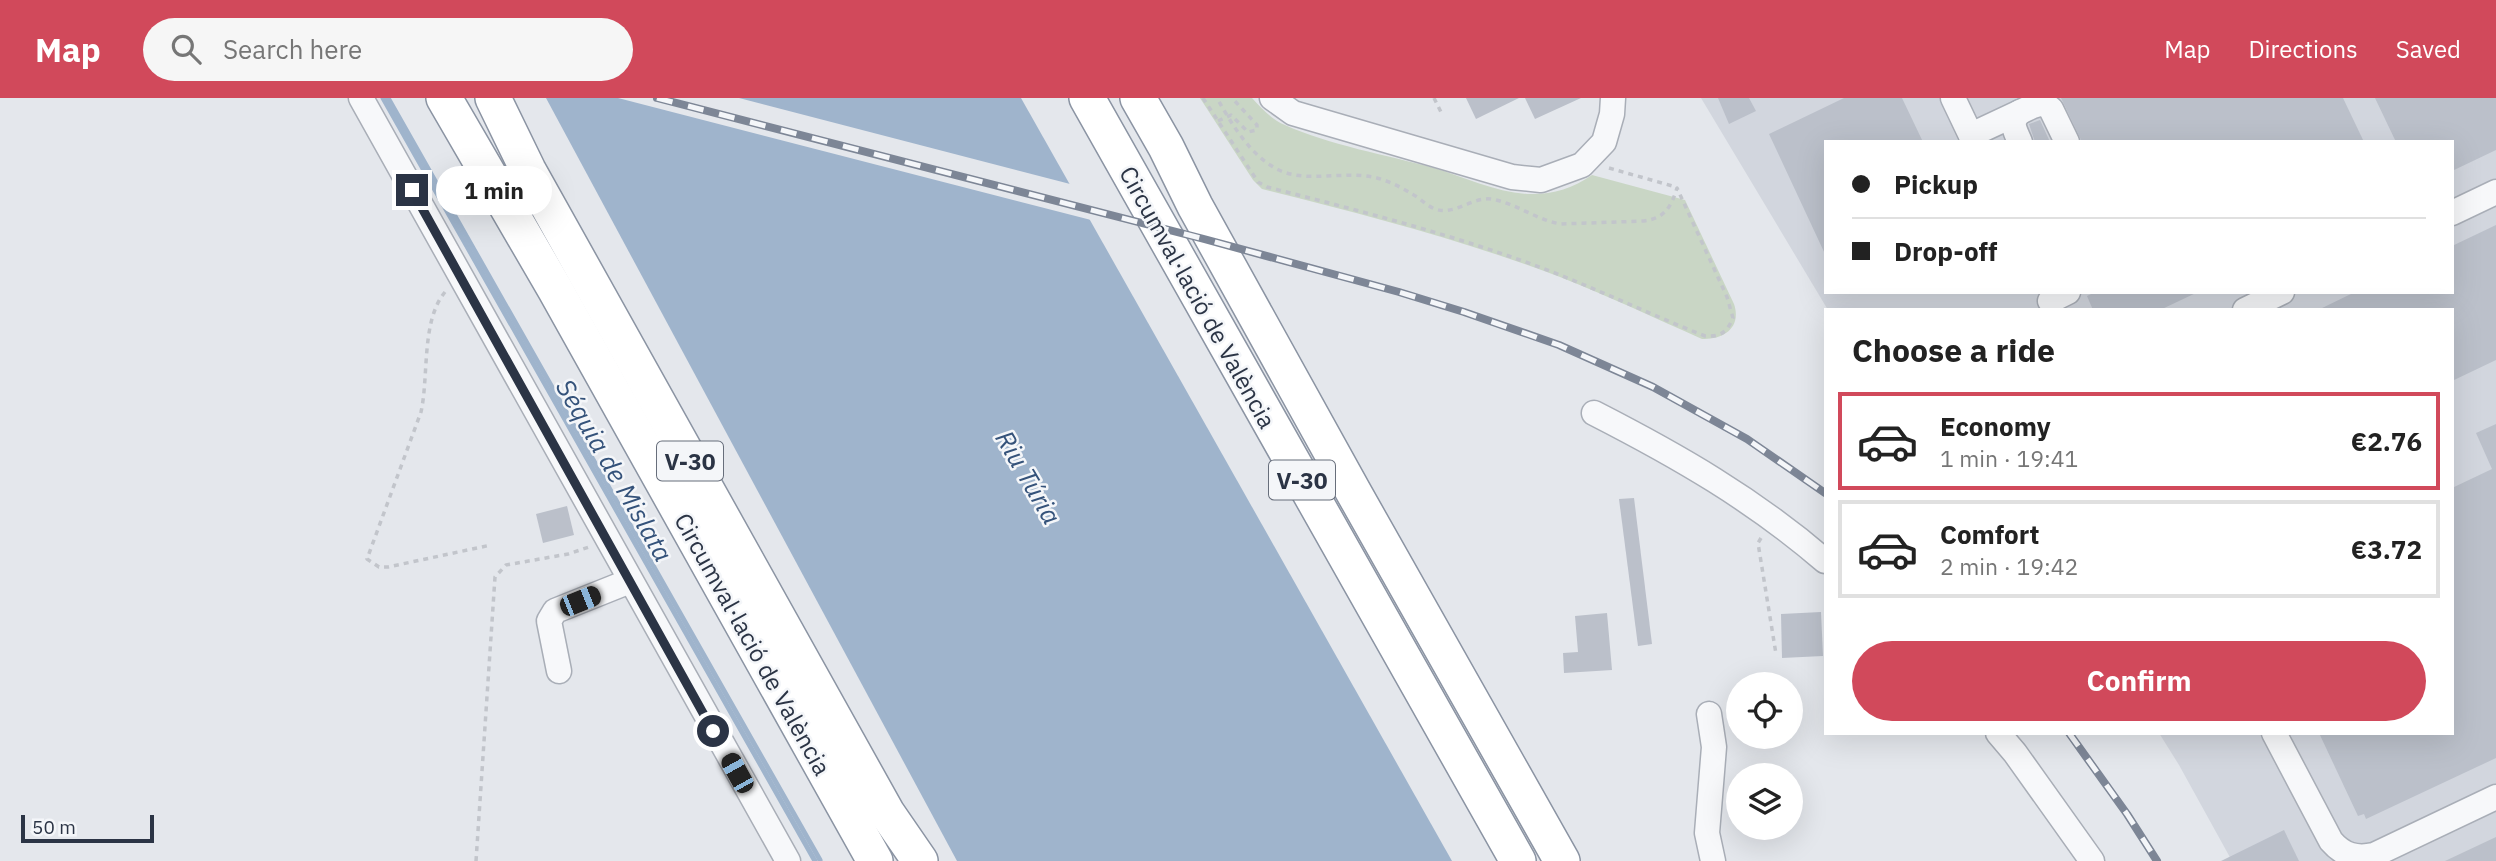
<!DOCTYPE html>
<meta charset="utf-8">
<style>
body{margin:0;font-family:"IBM Plex Sans",sans-serif;background:#f6f6f6;color:#222;height:100vh;display:flex;flex-direction:column;font-size:26px;white-space:nowrap}
*{box-sizing:border-box;margin:0}
p{font-size:23px;color:#767676}
.icon{flex:none;width:38px;height:38px;fill:none;stroke:currentColor;stroke-width:2;stroke-linecap:round;stroke-linejoin:round}
.map{position:relative;flex:1;overflow:hidden}
.drawer{position:absolute;left:1824px;top:210px;width:630px;height:427px;display:flex;flex-direction:column;background:#fff;border-radius:0px;box-shadow:0 7px 28px #0002}
.drawer>*{flex:none}
.banner{position:absolute;left:1824px;top:42px;width:630px;height:154px;border-radius:0px;box-shadow:0 7px 28px #0002;display:grid;align-content:center;height:154px;padding:0 28px;background:#fff}
.controls{position:absolute;left:1726px;top:574px;display:grid;gap:14px}
.controls a{display:grid;place-items:center;width:77px;height:77px;border-radius:50%;background:#fff;box-shadow:0 7px 28px #0002;font-size:35px}
.scale{position:absolute;left:21px;bottom:18px;width:133px;box-sizing:border-box;padding-left:7px;border:4px solid #2b3445;border-top:0;font-size:19px;line-height:24px;white-space:nowrap;color:#2b3445;-webkit-text-stroke:5px #f4f6f9;paint-order:stroke}
.end{position:absolute;width:32px;height:32px;margin:-16px;border:9px solid #2b3445;background:#fff;box-shadow:0 0 0 4px #fff}
.from{border-radius:50%}
.bubble{position:absolute;height:49px;border-radius:24px;background:#fff;box-shadow:0 7px 28px #0002;font-size:23px;font-weight:700;line-height:49px;text-align:center}
.car{position:absolute;width:21px;height:42px;margin:-21px -10px;border-radius:9px;box-shadow:0 0 5px 2px #0007;background:linear-gradient(#222 24%,#8ab4d8 0 40%,#222 0 76%,#8ab4d8 0 86%,#222 0)}
.banner b{display:flex;align-items:center;gap:24px;height:66px;font-size:26px}
.banner b+b{border-top:2px solid #e0e0e0}
.banner i{width:18px;height:18px;background:#222}
ul{padding:0;list-style:none}
li{display:flex;align-items:center;gap:21px;height:98px;margin:0 14px 10px;padding:0 14px;border:4px solid #e0e0e0;border-radius:0px}
li div{flex:1}
li b{display:block;font-size:26px}
li em{font-style:normal;font-weight:700}
li.active{border-color:#d1495b}
li>.icon{width:63px;height:63px;stroke-width:1.5}
h2{padding:0 28px;font-size:32px;line-height:84px}
.action{display:flex;gap:14px;margin-top:auto;padding:14px 28px}
.action a{flex:1;height:80px;border-radius:42px;background:#d1495b;color:#fff;font-size:28px;font-weight:700;line-height:80px;text-align:center}
header{display:flex;align-items:center;gap:42px;box-sizing:border-box;height:98px;padding:0 35px;background:#d1495b;color:#fff}
header strong{font-size:33px}
nav{display:flex;gap:38px;margin-inline-start:auto;font-size:24px}
.search{width:490px;height:63px;background:#f6f6f6;display:flex;align-items:center;gap:18px;box-sizing:border-box;padding:0 24px;border-radius:38px;color:#767676;font-size:26px}
.map>svg:first-child{display:block}
.built{fill:#d2d6de;fill-rule:evenodd}
.green{fill:#c9d6c5}
.water{fill:#9fb4cc}
.pier{fill:#e4e7ec}
.lines{fill:none;stroke-linecap:round;stroke-linejoin:round}
.stream{stroke:#9fb4cc;stroke-width:5}
.building{fill:#bbc0ca}
.minor-casing{stroke:#a9aeb7;stroke-width:27}
.highway-casing{stroke:#8b94a3;stroke-width:38}
.path{stroke:#c2c5cb;stroke-width:3.5;stroke-dasharray:5 5;stroke-linecap:butt}
.minor{stroke:#f7f8fa;stroke-width:24}
.highway{stroke:#fff;stroke-width:35}
.rail-casing{stroke:#7d8696;stroke-width:8}
.rail{stroke:#f4f6f9;stroke-width:5;stroke-dasharray:16;stroke-linecap:butt}
.route{stroke:#2b3445;stroke-width:9}
.labels{text-anchor:middle;dominant-baseline:central;stroke-width:5;stroke-linejoin:round;paint-order:stroke}
.shield{fill:#f4f6f9;stroke:#676e7b;stroke-width:2}
.shield-label{font-size:23px;font-weight:bold;fill:#2b3445}
.street-label{font-size:24px;fill:#2b3445;stroke:#f4f6f9}
.water-label{font-size:26px;font-style:italic;fill:#34527a;stroke:#f4f6f9}
</style>
<header>
<strong>Map</strong>
<div class="search"><svg class="icon" aria-label="search" viewBox="0 0 24 24"><circle cx="10" cy="10" r="6"/><path d="M15 15l6 6"/></svg>Search here</div>
<nav><a>Map</a><a>Directions</a><a>Saved</a></nav>
</header>
<div class="map">
<svg width="2496" height="763" viewBox="0 0 2496 763">
<rect width="100%" height="100%" fill="#e4e7ec"/>
<path class="built" d="M1701,0H2496V763H2232L2179,667L2159,635H2452V212H1828ZM1825,44H2452V194H1825Z"/>
<path class="green" d="M1200,0H1252C1262,11 1271,21 1285,27C1329,47 1387,57 1434,70C1464,79 1495,94 1527,96C1551,97 1572,91 1592,77L1685,102L1734,206C1742,230 1723,242 1702,241C1655,220 1608,198 1560,179C1463,142 1362,116 1262,91L1253,82Z"/>
<path class="water" d="M546,0H1021L1452,763H957Z"/>
<path class="pier" d="M618,0H739L1074,87L1095,123Z"/>
<g class="lines">
<g class="stream">
<path d="M383,0L815,763"/>
<path d="M388,0L820,762"/>
</g>
</g>
<g class="building">
<path d="M1466,0H1519L1476,21Z"/>
<path d="M1525,0H1581L1535,21Z"/>
<path d="M1718,0H1749L1756,13L1729,26Z"/>
<path d="M1844,0H1902L1923,44H1825V156L1769,36Z"/>
<path d="M2061,0H2343L2364,44H2082Z"/>
<path d="M2375,0H2496V52L2452,73V44H2396Z"/>
<path d="M2040,22L2050,44H2035L2029,26Z"/>
<path d="M2496,127V262L2452,283V212H2318L2355,194H2452V148Z"/>
<path d="M2095,194H2198L2160,212H2093L2087,198Z"/>
<path d="M2496,326V660L2366,721L2364,716L2358,718L2319,635H2452V390L2492,371L2476,335Z"/>
<path d="M1634,400L1652,546L1638,548L1619,401Z"/>
<path d="M567,408L574,437L543,445L536,416Z"/>
<path d="M1821,514L1823,558L1782,560L1781,516Z"/>
<path d="M1607,515L1612,572L1564,575L1563,555L1578,554L1575,518Z"/>
<path d="M2284,732L2299,763H2221Z"/>
<path d="M2496,739V763H2445Z"/>
</g>
<g class="lines">
<g class="minor-casing">
<g id="minor">
<path d="M361,0L788,763"/>
<path d="M1272,0L1293,15L1512,79L1541,82L1582,67L1604,44L1612,16L1613,0"/>
<path d="M1953,0L1974,44"/>
<path d="M2020,14C2009,24 2015,32 2020,44"/>
<path d="M1971,37L2033,8L2043,5L2051,11L2067,44"/>
<path d="M2452,115L2496,94"/>
<path d="M2050,203L2068,194"/>
<path d="M2245,212L2282,194"/>
<path d="M1594,315C1678,358 1753,401 1825,463"/>
<path d="M559,573L549,523L555,513L630,483"/>
<path d="M1709,616L1714,649L1707,735L1713,763"/>
<path d="M1998,635L2015,655L2092,763"/>
<path d="M2274,635L2331,743C2343,757 2356,761 2374,757L2496,699"/>
</g>
</g>
<g class="highway-casing">
<g id="highway">
<path d="M444,0L555,191L875,763"/>
<path d="M493,0L528,72L887,715L920,763"/>
<path d="M1087,0L1518,763"/>
<path d="M1138,0L1166,49L1195,108L1354,395L1562,763"/>
</g>
</g>
<g class="path">
<path d="M1203,0L1258,84L1267,89C1353,111 1439,133 1523,163C1585,185 1644,214 1705,238C1721,239 1727,234 1733,220L1727,199L1677,90C1671,109 1665,120 1644,123L1561,126C1536,122 1516,105 1491,101C1471,99 1455,118 1435,111C1427,108 1420,100 1412,96C1401,89 1387,82 1373,79C1342,73 1306,85 1279,72C1251,59 1231,25 1217,0"/>
<path d="M1434,0L1441,14"/>
<path d="M1218,23L1231,17L1248,34L1257,32V27L1232,0"/>
<path d="M1609,70L1676,89"/>
<path d="M445,194C421,223 429,278 421,314L367,461L379,469H388L491,447"/>
<path d="M1761,440L1758,445L1776,556"/>
<path d="M476,763L495,479L506,467L568,456L589,449"/>
</g>
<use href="#minor" class="minor"/>
<use href="#highway" class="highway"/>
<g class="rail-casing">
<g id="rail">
<path d="M657,0L1204,141L1399,194L1464,214L1559,247L1653,289L1747,341L1825,395"/>
<path d="M2069,635L2127,716L2157,763"/>
</g>
</g>
<use href="#rail" class="rail"/>
</g>
<g class="lines">
<path class="route" d="M412,92L713,633"/>
</g>
<g class="labels">
<g class="shield">
<rect x="657" y="343.5" width="66" height="39" rx="5"/>
<rect x="1269" y="362.5" width="66" height="39" rx="5"/>
</g>
<g class="shield-label">
<text x="690" y="363">V-30</text>
<text x="1302" y="382">V-30</text>
</g>
<g class="street-label">
<text transform="translate(1198 199) rotate(61)">Circumval·lació de València</text>
<text transform="translate(753 546) rotate(61)">Circumval·lació de València</text>
</g>
<g class="water-label">
<text transform="translate(615 372) rotate(60)">Séquia de Mislata</text>
<text transform="translate(1029 379) rotate(60)">Riu Túria</text>
</g>
</g>
</svg>
<div class="controls">
<a><svg class="icon" aria-label="locate" viewBox="0 0 24 24"><circle cx="12" cy="12" r="6"/><path d="M12 2v4M12 18v4M2 12h4M18 12h4"/></svg></a>
<a><svg class="icon" aria-label="layers" viewBox="0 0 24 24"><path d="M12 4l9 5-9 5-9-5zM3 14l9 5 9-5"/></svg></a>
</div>
<div class="scale">50 m</div>
<i class="end from" style="left:713px;top:633px"></i>
<i class="end" style="left:412px;top:92px"></i>
<div class="bubble" style="left:436px;top:68px;width:116px">1 min</div>
<i class="car" style="left:580px;top:503px;rotate:68deg"></i>
<i class="car" style="left:737px;top:675px;rotate:331deg"></i>
<div class="banner">
<b><i class="from"></i>Pickup</b>
<b><i></i>Drop-off</b>
</div>
<section class="drawer">
<h2>Choose a ride</h2>
<ul>
<li class="active"><svg class="icon" aria-label="car" viewBox="0 0 24 24"><path d="M5 17H2v-5l4-1 3-4h7l3 4 3 1v5h-3M9 17h6M6 11h13"/><circle cx="7" cy="17" r="2"/><circle cx="17" cy="17" r="2"/></svg><div><b>Economy</b><p>1 min · 19:41</p></div><em>€2.76</em></li>
<li><svg class="icon" aria-label="car" viewBox="0 0 24 24"><path d="M5 17H2v-5l4-1 3-4h7l3 4 3 1v5h-3M9 17h6M6 11h13"/><circle cx="7" cy="17" r="2"/><circle cx="17" cy="17" r="2"/></svg><div><b>Comfort</b><p>2 min · 19:42</p></div><em>€3.72</em></li>
</ul>
<div class="action"><a>Confirm</a></div>
</section>
</div>
